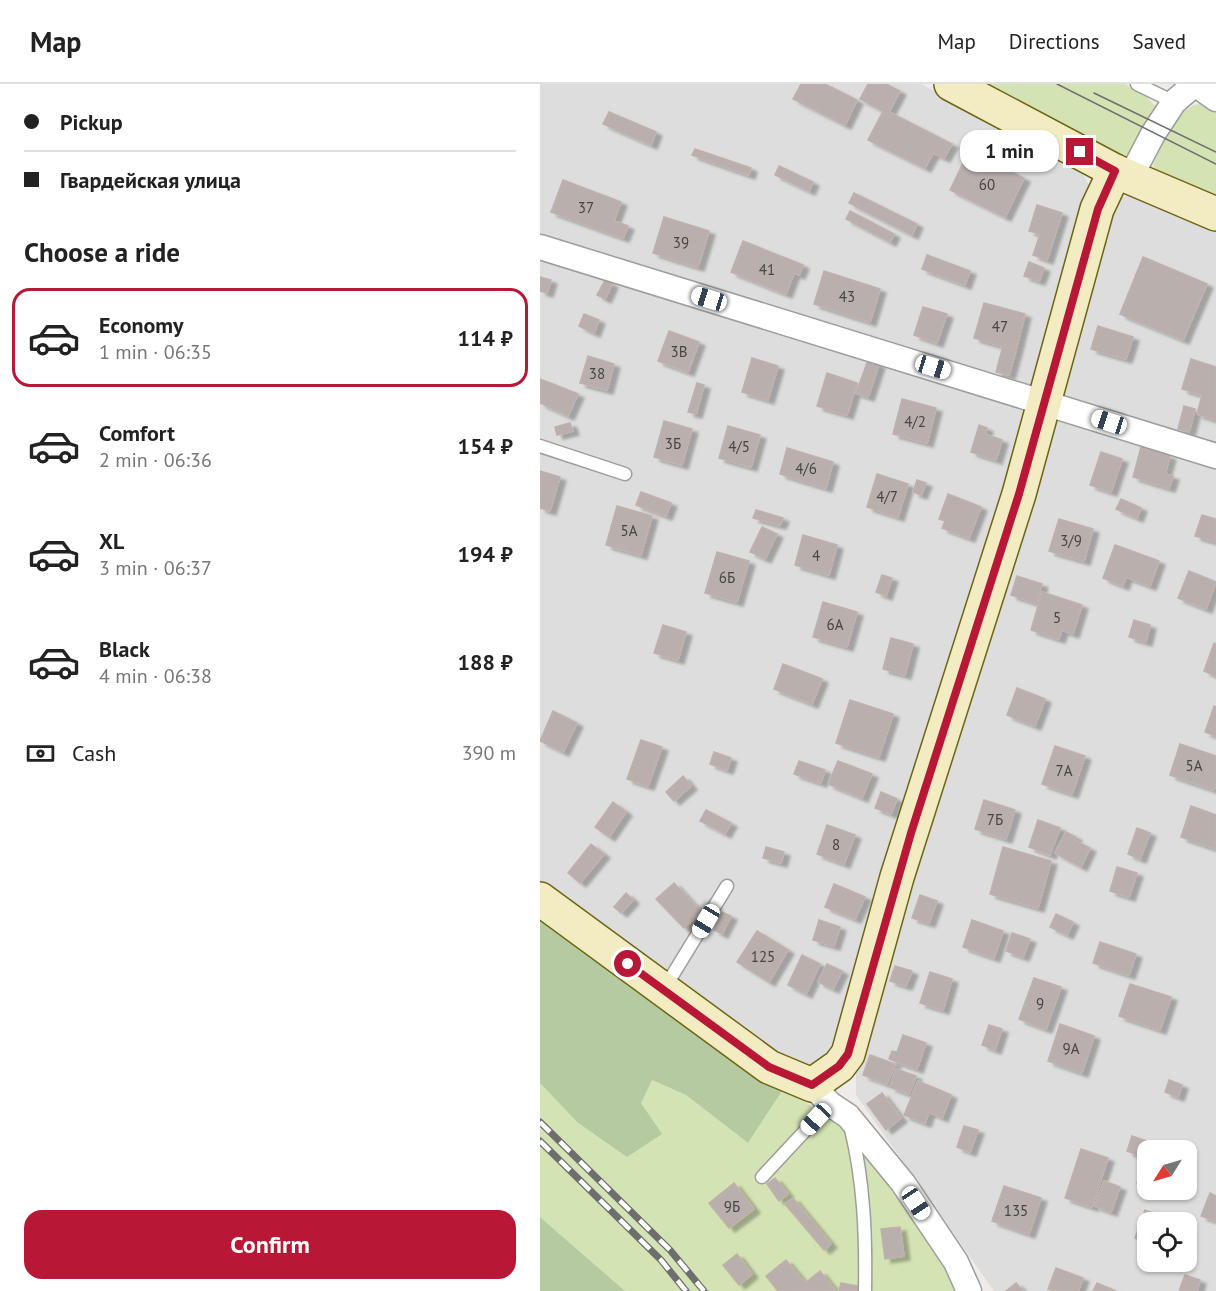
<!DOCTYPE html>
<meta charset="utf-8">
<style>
body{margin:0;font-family:"PT Sans",sans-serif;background:#f6f6f6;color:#222;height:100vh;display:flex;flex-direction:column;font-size:22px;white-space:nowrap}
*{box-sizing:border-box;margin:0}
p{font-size:20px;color:#767676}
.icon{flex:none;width:33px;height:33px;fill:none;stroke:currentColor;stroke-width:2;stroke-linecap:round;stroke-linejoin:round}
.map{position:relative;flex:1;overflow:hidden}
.side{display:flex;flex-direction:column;background:#fff;width:540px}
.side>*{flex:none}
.top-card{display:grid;align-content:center;height:132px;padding:0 24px;background:#fff}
.needle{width:39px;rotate:233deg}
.buttons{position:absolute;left:597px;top:1056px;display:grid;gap:12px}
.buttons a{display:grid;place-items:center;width:60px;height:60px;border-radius:12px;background:#fff;box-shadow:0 2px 4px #0004;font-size:30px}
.end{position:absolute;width:27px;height:27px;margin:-14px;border:8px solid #b91736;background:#fff;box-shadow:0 0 0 3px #fff}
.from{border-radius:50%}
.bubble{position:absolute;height:42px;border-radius:18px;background:#fff;box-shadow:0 2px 4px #0004;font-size:20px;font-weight:600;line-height:42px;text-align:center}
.car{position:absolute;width:18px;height:36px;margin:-18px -9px;border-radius:8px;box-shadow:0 0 4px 2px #0007;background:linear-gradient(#fff 24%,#345 0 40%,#fff 0 76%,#345 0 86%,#fff 0)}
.top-card b{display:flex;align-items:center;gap:21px;height:57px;font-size:22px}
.top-card b+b{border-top:2px solid #e0e0e0}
.top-card i{width:15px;height:15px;background:#222}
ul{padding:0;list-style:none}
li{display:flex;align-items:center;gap:18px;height:99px;margin:0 12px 9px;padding:0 12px;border:3px solid transparent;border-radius:18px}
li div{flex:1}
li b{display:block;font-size:22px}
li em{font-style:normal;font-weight:600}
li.active{border-color:#b91736}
li>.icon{width:54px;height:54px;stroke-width:1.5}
h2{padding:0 24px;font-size:27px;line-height:72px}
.pay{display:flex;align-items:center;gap:15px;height:66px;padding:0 24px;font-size:22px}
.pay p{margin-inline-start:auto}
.button{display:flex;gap:12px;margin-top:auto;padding:12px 24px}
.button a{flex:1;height:69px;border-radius:18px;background:#b91736;color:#fff;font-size:24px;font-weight:600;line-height:69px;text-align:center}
header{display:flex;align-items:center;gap:36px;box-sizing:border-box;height:84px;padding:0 30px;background:#fff;border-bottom:2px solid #e0e0e0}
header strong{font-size:28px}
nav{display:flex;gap:33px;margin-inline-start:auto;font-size:21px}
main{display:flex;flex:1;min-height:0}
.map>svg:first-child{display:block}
.residential{fill:#dedddd;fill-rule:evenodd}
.grass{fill:#d4e3b4}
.forest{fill:#b5caa1}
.building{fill:#b9b0ae;stroke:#c0b0ac;stroke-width:1.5;filter:url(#shadow)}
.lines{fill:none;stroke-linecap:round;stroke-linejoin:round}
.lane-casing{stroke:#9d9d9d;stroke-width:15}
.street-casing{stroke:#9d9d9d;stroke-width:27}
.secondary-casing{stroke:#6c6512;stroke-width:36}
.lane{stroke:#fff;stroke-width:12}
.street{stroke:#fff;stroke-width:24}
.secondary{stroke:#f3ecc2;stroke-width:33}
.tram{stroke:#6e6e6e;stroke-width:1.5}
.rail-casing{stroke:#6e6e6e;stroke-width:7}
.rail{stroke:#fff;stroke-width:4.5;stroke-dasharray:14;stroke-linecap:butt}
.route{stroke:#b91736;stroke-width:8}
.labels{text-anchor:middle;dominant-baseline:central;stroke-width:4.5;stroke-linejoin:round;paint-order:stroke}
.number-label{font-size:15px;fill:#464444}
</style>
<header>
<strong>Map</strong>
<nav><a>Map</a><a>Directions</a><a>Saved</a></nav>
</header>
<main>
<section class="side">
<div class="top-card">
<b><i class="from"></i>Pickup</b>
<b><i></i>Гвардейская улица</b>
</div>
<h2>Choose a ride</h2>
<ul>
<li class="active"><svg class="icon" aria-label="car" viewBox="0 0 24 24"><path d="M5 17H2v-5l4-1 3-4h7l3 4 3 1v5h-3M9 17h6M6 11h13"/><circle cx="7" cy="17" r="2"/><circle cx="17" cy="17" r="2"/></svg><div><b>Economy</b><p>1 min · 06:35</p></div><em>114 ₽</em></li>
<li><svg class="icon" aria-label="car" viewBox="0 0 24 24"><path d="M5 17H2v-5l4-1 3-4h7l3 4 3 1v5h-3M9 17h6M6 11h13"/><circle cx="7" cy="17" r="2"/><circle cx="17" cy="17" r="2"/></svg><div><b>Comfort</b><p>2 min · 06:36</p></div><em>154 ₽</em></li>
<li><svg class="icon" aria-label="car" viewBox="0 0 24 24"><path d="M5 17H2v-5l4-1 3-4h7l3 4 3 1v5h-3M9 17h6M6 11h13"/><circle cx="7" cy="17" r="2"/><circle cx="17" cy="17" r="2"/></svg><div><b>XL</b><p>3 min · 06:37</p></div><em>194 ₽</em></li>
<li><svg class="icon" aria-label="car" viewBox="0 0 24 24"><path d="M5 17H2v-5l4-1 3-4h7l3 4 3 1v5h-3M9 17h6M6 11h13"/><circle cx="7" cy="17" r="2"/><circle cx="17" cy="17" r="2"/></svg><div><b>Black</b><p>4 min · 06:38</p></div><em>188 ₽</em></li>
</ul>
<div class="pay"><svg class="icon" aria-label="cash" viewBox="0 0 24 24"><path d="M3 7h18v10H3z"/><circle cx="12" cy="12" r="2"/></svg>Cash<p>390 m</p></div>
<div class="button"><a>Confirm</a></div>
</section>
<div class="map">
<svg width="676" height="1207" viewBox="0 0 676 1207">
<defs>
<filter id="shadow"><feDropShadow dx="6" dy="4" stdDeviation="1.5" flood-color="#0004"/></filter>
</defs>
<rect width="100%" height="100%" fill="#efebe8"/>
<g class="residential">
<path d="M0,0H381L524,74L541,86L550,103L501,299L488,303L0,152Z"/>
<path d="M589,110L676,143V365L526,318L518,307L575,118Z"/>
<path d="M0,172L485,320L491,329L288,980L265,987L237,974L0,796Z"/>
<path d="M513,331L676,378V1207H454L316,1011V980ZM608,1066H646V1106H608ZM608,1138H646V1178H608Z"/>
</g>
<g class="grass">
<path d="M433,0H585L608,14L615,22L595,65L588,71L575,72Z"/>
<path d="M665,19L676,25V121L616,90L613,81L632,39L643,28L654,21Z"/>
<path d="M112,996L146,1011L208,1059L244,1004L298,1039L334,1078L406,1184L416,1207H85L0,1133V999L37,1038L100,1019Z"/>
</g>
<g class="forest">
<path d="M0,830L244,1004L208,1059L146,1011L112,996L101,1019L122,1050L87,1073L37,1038L0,999Z"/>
<path d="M0,1133L85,1207H0Z"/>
</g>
<g class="building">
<path d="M261,0H285L317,16L305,41L253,15Z"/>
<path d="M328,0H346L360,7L349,28L412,60L404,74L393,69L385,84L328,56L343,27L320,15Z"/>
<path d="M69,28L116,48L111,61L63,40Z"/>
<path d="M155,65L211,84L209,91L152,71Z"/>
<path d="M429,67L484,94L465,133L410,106Z"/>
<path d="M239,82L273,98L269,107L235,91Z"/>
<path d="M23,96L81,118L74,137L88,142L83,154L11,128Z"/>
<path d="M314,109L377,140L372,151L309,119Z"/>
<path d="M497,121L522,129L507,176L493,171L500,150L489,147Z"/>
<path d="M310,127L354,150L350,158L306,135Z"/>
<path d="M124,133L169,147L158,183L113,169Z"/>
<path d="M203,157L263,181L259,191L254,189L246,210L191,188Z"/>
<path d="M387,171L430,187L425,201L382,185Z"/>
<path d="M603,173L667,200L643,256L580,230Z"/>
<path d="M489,178L504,184L499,197L484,192Z"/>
<path d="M284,187L340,205L330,238L274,220Z"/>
<path d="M0,193L11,196L7,209L0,207Z"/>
<path d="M65,196L72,200L65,215L57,211Z"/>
<path d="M444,219L485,230L476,266L434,254Z"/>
<path d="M383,223L407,230L397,259L374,251Z"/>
<path d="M44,230L59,236L54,249L39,242Z"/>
<path d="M558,242L593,253L586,275L551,265Z"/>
<path d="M129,247L159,258L148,288L118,277Z"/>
<path d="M463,262L476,266L469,291L456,288Z"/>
<path d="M48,272L74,280L67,306L40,299Z"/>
<path d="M212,274L238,282L228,316L202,308Z"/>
<path d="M651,275L676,283V336L657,330L662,311L642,305Z"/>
<path d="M328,276L339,280L328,313L316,309Z"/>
<path d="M287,289L317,299L307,331L277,322Z"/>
<path d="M0,295L38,310L28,332L0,319Z"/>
<path d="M157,299L164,301L156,330L148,328Z"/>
<path d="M362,315L396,324L387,359L353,350Z"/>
<path d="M644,322L655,325L649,348L638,345Z"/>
<path d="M124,337L152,345L142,381L114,373Z"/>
<path d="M30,339L33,347L17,351L15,343Z"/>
<path d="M439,341L447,344L445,350L462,356L456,376L431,368Z"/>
<path d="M188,342L220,351L211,383L179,374Z"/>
<path d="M601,363L630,372L625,390L633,392L629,404L593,393Z"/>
<path d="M247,364L293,378L286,404L240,390Z"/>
<path d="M561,368L582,375L571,408L550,401Z"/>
<path d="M0,387L20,393L10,427L0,424Z"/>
<path d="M337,390L368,400L358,433L327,423Z"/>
<path d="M377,396L386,399L381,411L373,408Z"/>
<path d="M101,408L131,419L126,432L96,421Z"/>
<path d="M408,410L441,423L429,454L402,444L405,437L399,435Z"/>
<path d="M581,415L601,424L597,434L576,425Z"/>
<path d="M77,422L112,432L101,471L66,461Z"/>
<path d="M216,426L243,434L240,441L213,434Z"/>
<path d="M662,431L676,435V458L655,452Z"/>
<path d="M519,435L553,445L544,477L509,467Z"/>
<path d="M222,443L237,450L225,475L210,468Z"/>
<path d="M263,451L297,461L289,491L255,481Z"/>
<path d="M575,461L619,477L610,502L586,493L583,502L563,494Z"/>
<path d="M177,468L209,477L197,518L165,509Z"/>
<path d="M649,487L676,498L666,525L638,514Z"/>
<path d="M342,491L352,494L346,512L336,508Z"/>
<path d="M477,492L502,500L496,519L471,511Z"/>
<path d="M502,508L542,521L533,550L522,546L519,555L491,546Z"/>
<path d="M283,518L317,528L307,563L273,553Z"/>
<path d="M594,536L610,541L606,558L589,553Z"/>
<path d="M123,541L146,548L138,576L114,569Z"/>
<path d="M351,554L373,560L365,591L343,585Z"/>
<path d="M674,559L676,560V592L664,587Z"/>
<path d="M243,580L282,595L272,620L234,605Z"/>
<path d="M477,604L505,615L495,642L467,631Z"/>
<path d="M310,616L353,630L339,673L296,659Z"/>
<path d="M674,622L676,623V652L665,648Z"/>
<path d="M13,627L37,639L23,668L0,657Z"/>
<path d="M101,656L122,663L108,702L87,695Z"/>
<path d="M640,660L676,672V699L674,706L630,691Z"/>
<path d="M515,662L545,672L532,710L502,700Z"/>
<path d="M174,668L191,674L187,686L170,680Z"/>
<path d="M259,677L285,686L281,699L254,690Z"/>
<path d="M298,677L332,690L322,714L288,700Z"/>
<path d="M143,692L151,702L134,717L126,708Z"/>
<path d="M341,708L357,715L351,730L335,724Z"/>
<path d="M444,716L475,726L466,755L435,745Z"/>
<path d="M73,718L86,728L69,753L55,743Z"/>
<path d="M651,722L676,731V765L641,753Z"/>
<path d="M166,726L191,739L185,750L160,737Z"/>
<path d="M498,736L520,744L510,771L489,763Z"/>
<path d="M287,741L315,751L304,780L277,770Z"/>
<path d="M597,744L610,749L600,775L588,770Z"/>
<path d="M526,748L536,753L534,756L550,764L541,783L515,769Z"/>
<path d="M51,760L64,770L40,799L28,789Z"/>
<path d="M226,763L244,768L241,779L223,774Z"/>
<path d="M463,763L511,777L498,824L450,810Z"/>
<path d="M577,783L597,789L589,813L570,807Z"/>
<path d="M134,799L161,828L144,844L116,815Z"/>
<path d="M294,800L325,813L315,835L285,823Z"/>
<path d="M86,809L93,816L81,829L74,823Z"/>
<path d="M380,811L397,817L389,839L372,834Z"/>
<path d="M182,828L191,832L182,850L174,846Z"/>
<path d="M516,830L533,838L527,851L510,843Z"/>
<path d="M279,836L300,843L294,862L273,856Z"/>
<path d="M432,836L463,847L454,874L423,863Z"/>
<path d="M217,847L248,866L229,898L197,878Z"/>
<path d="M472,849L490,855L483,873L466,867Z"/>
<path d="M560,858L596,870L589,891L553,879Z"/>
<path d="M262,871L280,880L266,910L248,901Z"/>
<path d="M287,880L302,887L293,905L278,898Z"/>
<path d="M355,882L372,887L366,902L350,897Z"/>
<path d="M390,888L412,895L403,926L380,919Z"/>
<path d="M494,894L521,903L506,945L479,935Z"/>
<path d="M590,900L631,913L620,946L579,932Z"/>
<path d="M520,940L554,952L542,989L508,977Z"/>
<path d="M449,941L462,945L455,966L442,961Z"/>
<path d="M363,951L386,959L377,985L349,975L352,967L357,968Z"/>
<path d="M330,971L355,980L347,1000L323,991Z"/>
<path d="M356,985L376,992L369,1010L350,1003Z"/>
<path d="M629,996L642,1001L638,1013L625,1008Z"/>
<path d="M378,997L411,1011L402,1034L389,1028L385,1039L364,1031Z"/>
<path d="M342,1009L361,1034L346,1046L327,1020Z"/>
<path d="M424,1042L438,1046L430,1068L417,1063Z"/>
<path d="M592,1052L618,1061L616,1066H608V1075L587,1067Z"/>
<path d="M541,1065L568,1074L552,1123L525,1114Z"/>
<path d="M603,1082L608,1084V1103L597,1099Z"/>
<path d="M235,1094L248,1110L239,1117L227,1100Z"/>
<path d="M564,1097L580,1103L571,1128L555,1122Z"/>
<path d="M194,1099L214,1125L189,1144L169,1119Z"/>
<path d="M464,1102L501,1114L489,1150L452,1137Z"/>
<path d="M670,1109L676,1112V1137L661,1132Z"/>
<path d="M253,1114L291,1160L284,1166L245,1120Z"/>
<path d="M605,1126L624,1134L622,1138H608V1159L595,1154Z"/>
<path d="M360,1143L364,1172L345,1175L341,1145Z"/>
<path d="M197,1170L212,1190L199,1201L183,1181Z"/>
<path d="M246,1176L265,1199L280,1187L295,1206L238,1207L226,1192Z"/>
<path d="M516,1184L543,1194L538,1207H513L508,1205Z"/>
<path d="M645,1191L660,1196L657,1207H639Z"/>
<path d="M301,1199L318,1202L317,1207H299Z"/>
<path d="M476,1199L483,1207H466Z"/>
<path d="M557,1199L576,1207H553Z"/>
</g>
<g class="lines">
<g class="lane-casing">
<g id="lane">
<path d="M597,0L634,18"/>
<path d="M0,362L85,390"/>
<path d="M124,905L187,802"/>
<path d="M311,1045C324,1099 326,1151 325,1207"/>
<path d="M222,1093L290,1020"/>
</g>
</g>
<g class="street-casing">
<g id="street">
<path d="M655,0L676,15"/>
<path d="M590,94L613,50L634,18L655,0"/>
<path d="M0,163L676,372"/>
<path d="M272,1001L290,1020L308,1032L363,1099L416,1178L429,1207"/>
</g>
</g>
<g class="secondary-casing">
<g id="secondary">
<path d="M411,0L575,87L676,130"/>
<path d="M0,815L229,983L272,1001L299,982L308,970L357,793L479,410L557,125L575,87"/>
</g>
</g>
<use href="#lane" class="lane"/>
<use href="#street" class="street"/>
<use href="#secondary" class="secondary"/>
<g class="tram">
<path d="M517,0L676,80"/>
<path d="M554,9L676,68"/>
</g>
<g class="rail-casing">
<g id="rail">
<path d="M0,1038L130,1166L164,1207"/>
<path d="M0,1057L121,1176L146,1207"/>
</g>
</g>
<use href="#rail" class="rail"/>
</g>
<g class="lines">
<path class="route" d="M88,880L229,983L272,1001L299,982L308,970L371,749L479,410L558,125L575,87L540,68"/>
</g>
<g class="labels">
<g class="number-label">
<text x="447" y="100">60</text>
<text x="46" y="123">37</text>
<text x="141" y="158">39</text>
<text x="227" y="185">41</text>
<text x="307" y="212">43</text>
<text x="460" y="242">47</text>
<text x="139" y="267">3В</text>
<text x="57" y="289">38</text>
<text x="375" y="337">4/2</text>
<text x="133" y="359">3Б</text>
<text x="199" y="362">4/5</text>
<text x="266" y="384">4/6</text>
<text x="347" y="412">4/7</text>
<text x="89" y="446">5А</text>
<text x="531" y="456">3/9</text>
<text x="276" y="471">4</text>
<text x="187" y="493">6Б</text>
<text x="517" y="533">5</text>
<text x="295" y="540">6А</text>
<text x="654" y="681">5А</text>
<text x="524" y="686">7А</text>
<text x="455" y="735">7Б</text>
<text x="296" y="760">8</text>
<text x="223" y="872">125</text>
<text x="500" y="919">9</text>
<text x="531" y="964">9А</text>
<text x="192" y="1122">9Б</text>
<text x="476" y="1126">135</text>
</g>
</g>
</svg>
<div class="buttons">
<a><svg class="needle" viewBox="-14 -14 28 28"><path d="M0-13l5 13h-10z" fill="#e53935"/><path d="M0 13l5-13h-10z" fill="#767676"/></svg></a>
<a><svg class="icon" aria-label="locate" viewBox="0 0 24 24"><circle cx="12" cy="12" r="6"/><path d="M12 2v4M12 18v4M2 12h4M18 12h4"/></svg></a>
</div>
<i class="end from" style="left:88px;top:880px"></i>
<i class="end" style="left:540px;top:68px"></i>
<div class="bubble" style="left:420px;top:46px;width:99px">1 min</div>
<i class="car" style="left:169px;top:215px;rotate:287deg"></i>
<i class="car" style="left:393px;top:283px;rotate:107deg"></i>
<i class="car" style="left:569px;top:338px;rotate:288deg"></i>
<i class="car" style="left:166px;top:837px;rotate:211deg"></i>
<i class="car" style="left:276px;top:1035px;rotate:223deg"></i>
<i class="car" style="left:376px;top:1119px;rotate:146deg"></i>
</div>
</main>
